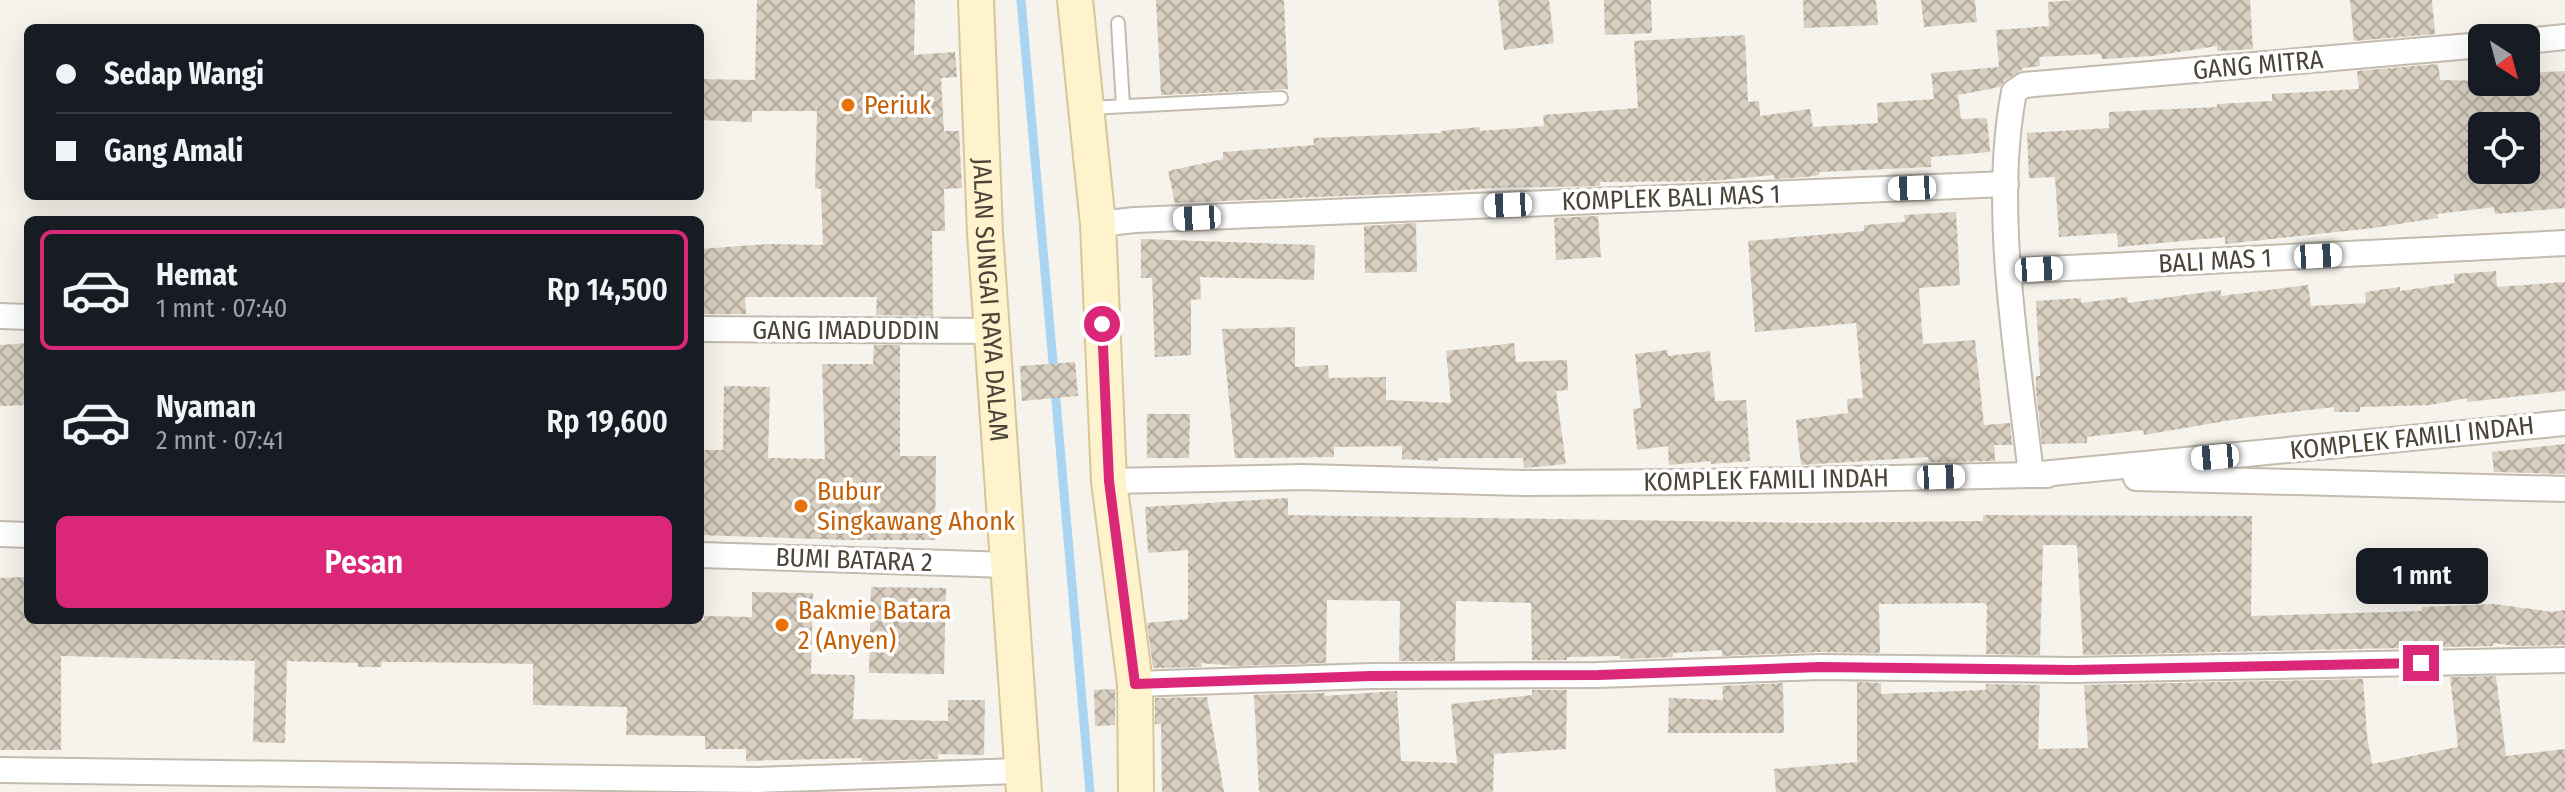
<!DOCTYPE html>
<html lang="id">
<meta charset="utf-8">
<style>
body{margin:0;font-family:"Fira Sans Condensed",sans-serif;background:#20242c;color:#f1f3f6;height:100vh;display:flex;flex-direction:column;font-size:30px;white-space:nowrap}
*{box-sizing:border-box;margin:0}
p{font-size:26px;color:#9ea1a6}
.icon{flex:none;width:44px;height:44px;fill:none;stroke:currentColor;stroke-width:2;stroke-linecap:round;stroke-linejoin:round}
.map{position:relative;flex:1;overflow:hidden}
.sheet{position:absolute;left:24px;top:216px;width:680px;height:408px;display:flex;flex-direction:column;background:#171b24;border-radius:12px;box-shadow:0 8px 32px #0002}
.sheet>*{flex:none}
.top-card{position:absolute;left:24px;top:24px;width:680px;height:176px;border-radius:12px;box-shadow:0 8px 32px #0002;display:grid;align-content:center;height:176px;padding:0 32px;background:#171b24}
.needle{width:52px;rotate:144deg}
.controls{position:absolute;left:2468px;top:24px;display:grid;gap:16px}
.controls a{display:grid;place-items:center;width:72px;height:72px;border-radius:12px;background:#171b24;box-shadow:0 8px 32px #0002;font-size:40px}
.end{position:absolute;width:36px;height:36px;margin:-18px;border:10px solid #db2777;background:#fff;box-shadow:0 0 0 4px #fff}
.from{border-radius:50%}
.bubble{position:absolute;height:56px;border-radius:12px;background:#171b24;box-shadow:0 8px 32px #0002;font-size:26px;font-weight:600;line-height:56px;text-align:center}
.car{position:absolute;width:24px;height:48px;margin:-24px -12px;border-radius:10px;box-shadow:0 0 6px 2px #0007;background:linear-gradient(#fff 24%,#345 0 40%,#fff 0 76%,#345 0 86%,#fff 0)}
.top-card b{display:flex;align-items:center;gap:28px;height:76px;font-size:30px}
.top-card b+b{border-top:2px solid #363941}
.top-card i{width:20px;height:20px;background:#f1f3f6}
ul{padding:14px 0 0;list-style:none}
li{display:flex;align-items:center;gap:24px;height:120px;margin:0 16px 12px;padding:0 16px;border:4px solid transparent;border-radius:12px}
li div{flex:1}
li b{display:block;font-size:30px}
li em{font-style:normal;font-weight:600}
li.current{border-color:#db2777}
li>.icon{width:72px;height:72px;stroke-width:1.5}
.cta{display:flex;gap:16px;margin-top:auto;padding:16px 32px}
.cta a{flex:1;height:92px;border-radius:12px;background:#db2777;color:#fff;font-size:32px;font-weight:600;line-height:92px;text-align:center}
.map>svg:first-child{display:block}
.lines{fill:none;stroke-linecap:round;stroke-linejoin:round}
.stream{stroke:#a9d4f2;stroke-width:9}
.building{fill:url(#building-cross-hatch);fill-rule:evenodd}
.lane-casing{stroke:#c2bbae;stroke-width:16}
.street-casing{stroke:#c2bbae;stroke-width:28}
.secondary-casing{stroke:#d6c79b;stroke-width:38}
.lane{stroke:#fff;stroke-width:12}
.street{stroke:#fff;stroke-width:24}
.secondary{stroke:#fff3cd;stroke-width:34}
.route{stroke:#db2777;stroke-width:10}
.food-dot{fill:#e8710a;stroke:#fff;stroke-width:3}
.labels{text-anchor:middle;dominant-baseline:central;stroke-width:7;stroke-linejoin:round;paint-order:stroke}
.street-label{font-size:26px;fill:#4b4439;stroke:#fff}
.food-label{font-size:26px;fill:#c56008;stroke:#fff;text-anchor:start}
</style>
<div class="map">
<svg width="2565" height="792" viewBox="0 0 2565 792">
<defs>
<pattern id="building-cross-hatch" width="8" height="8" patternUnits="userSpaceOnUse" patternTransform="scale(2)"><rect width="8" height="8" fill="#d8cfc1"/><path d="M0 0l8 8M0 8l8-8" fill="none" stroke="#b1aa9e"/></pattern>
</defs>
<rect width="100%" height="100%" fill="#f6f3ec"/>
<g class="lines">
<g class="stream">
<path d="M1021,0L1054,374"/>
<path d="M1055,389L1090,792"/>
</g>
</g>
<g class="building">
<path d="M757,0H915L914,55L955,52L957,77L941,78L944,131H959L962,188L944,189L945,231H932L933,316L876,315L877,297H745L746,314H700V249L768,244L823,245L821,189L815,188L817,111H752V122L700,120V79L755,80Z"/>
<path d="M1156,0H1284L1288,89L1161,95Z"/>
<path d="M1498,0H1549L1554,43L1504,50Z"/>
<path d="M1604,0H1651L1652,33L1605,35Z"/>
<path d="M1803,0H1876L1878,25L1804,28Z"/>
<path d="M1921,0H1975L1977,22L1924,27Z"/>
<path d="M2075,0H2250L2253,49L2217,51V46L2153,56L2102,59L2101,54L2039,57L2040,66L2022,68V70L2005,80L2000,87L1958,95L1961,119L1987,118L1990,152L1931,157V167L1819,172V175L1806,177L1775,179L1774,175L1709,181L1600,182V186L1491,188L1437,192L1175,203L1168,171L1223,159V152L1314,145L1313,138L1441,133V131L1479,127L1480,131L1544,126L1543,115L1638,108L1634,41L1745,35L1748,102L1759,101L1760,116L1810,109L1813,127L1878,123L1877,103L1934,99L1931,73L1999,67L1996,30L2049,26L2048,2Z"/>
<path d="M2350,0H2432L2435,34L2354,41Z"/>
<path d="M2438,64L2440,80L2526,82V73L2565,71V208L2495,214L2494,207L2437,214L2438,218L2373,228L2225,244V237L2118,247L2117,233L2059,237L2055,177L2029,178L2027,133L2109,128V112L2217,107V104L2272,101V94L2359,89L2357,71ZM2482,126H2526V170H2482Z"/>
<path d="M1956,212L1960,285L1919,288L1923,344L1975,340L1984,425L2010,423L2012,445H1994L1995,461L1929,462L1928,457L1801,465L1796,420L1848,413L1847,399L1863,398L1856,323L1755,332L1748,241L1864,231V225L1905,222L1904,215Z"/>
<path d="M1598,216L1601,257L1556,260L1554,218Z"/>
<path d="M1416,223L1417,272L1365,273L1364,226Z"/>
<path d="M1141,239L1315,245L1314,280L1200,277L1201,299L1191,300V355L1155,357L1152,278H1141Z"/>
<path d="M2496,271L2497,287L2565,282V391L2467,402V398L2430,405L2360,407V412H2334V407L2243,418L2144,435L2143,430L2087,437V443L2042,444L2036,390V376H2040L2036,301L2081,298V303L2127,297L2128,303L2221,290V296L2308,285L2311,306L2366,303L2365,292L2400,287V291L2455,283L2454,274Z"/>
<path d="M1295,327V367L1328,365L1329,378L1386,377V400L1451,403L1446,351L1514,343L1516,362L1567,360L1568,390L1556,391L1566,464L1524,468L1523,458H1438V461L1402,459V446L1334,447V457L1235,458L1222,329Z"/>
<path d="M28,343V405L0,406V345Z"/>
<path d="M874,345H900V456H936L935,540H848L700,535V450H723L724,386L770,387L768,458L825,459L822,364H873Z"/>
<path d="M1667,350L1668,356L1710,351L1715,401L1746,400L1750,461L1711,464V461L1669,465L1668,446L1637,450L1633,409L1641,408L1635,354Z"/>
<path d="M1075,362L1078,396L1022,401L1020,366Z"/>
<path d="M1147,414H1190L1189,458H1147Z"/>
<path d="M2565,444V474L2494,472L2492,452Z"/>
<path d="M1288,498V515L1813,523L1983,521V515L2252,516L2251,616L2422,611V607L2494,604L2552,612L2565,610V645L2516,646L2493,643V646L2083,655L2077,545H2043L2040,655L1986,654L1987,605L1983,603L1879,604L1880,653L1819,652L1722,656V650L1673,653V657L1620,659V656L1567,657V660H1532L1531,603L1456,601L1455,661H1399L1400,601L1327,600L1326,663L1236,666L1201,663L1202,667L1153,668L1147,623L1188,619V550L1148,553L1145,507Z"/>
<path d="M25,577V620H704V616L752,617V592L813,593L811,674L855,675L853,719L948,721V700H985L984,755L938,754V759L862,761V758L746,761V749H705V736L626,735L627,707L533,705V664L417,662H382L381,667H358V663L287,661L285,743L253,742L255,661L61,656V750H0V578Z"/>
<path d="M871,587L946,588L944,674L869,673Z"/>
<path d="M2496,676L2506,756L2565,749V792H1776L1774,769L1857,762V682L1881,683V694L1986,690V684L2040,685L2038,749L2088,748L2084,685L2363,679L2367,736L2372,764L2458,747L2450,677Z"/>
<path d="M1783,683L1784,733H1668L1669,698L1723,700L1722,686Z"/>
<path d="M1115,689V725L1095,726L1094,690Z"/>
<path d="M1532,690H1567L1566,749L1494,754L1493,792H1259L1254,695L1325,693V696L1397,691L1401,761L1457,763L1451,704L1532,695Z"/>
<path d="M1207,697L1224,792H1162L1161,724H1155V698Z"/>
</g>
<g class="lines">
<g class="lane-casing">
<g id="lane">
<path d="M1118,23L1123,106"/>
<path d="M1089,108L1281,98"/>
</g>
</g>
<g class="street-casing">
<g id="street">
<path d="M2526,41L2565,37"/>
<path d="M1098,224L1135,220L2006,184"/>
<path d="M2008,271L2565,243"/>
<path d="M0,316L28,317"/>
<path d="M700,329L992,331"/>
<path d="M2047,475H2031C2018,356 1991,210 2014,92L2024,85L2482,45"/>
<path d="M2136,478L2565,489"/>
<path d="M1109,481L1303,477L1522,483L1703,482L2031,475L2565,423"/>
<path d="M0,534L28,535"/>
<path d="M700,555L1008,565"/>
<path d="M1135,684L1371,676L1598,675L1820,667L2073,670L2565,660"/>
<path d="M0,770L758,780L1021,771"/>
</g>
</g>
<g class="secondary-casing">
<g id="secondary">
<path id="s1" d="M976,0L985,233L1024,792"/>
<path d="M1075,0L1098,224L1109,481L1135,684L1136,792"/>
</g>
</g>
<use href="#lane" class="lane"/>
<use href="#street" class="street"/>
<use href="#secondary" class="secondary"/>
</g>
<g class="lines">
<path class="route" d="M1102,324L1109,481L1135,684L1371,676L1598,675L1820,667L2073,670L2421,663"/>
</g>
<g class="food-dot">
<circle cx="848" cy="105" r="8"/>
<circle cx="801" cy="506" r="8"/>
<circle cx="782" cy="625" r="8"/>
</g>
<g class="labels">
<g class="street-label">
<text transform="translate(2258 65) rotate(-5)">GANG MITRA</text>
<text transform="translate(1671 198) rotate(-2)">KOMPLEK BALI MAS 1</text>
<text transform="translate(2215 261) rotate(-3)">BALI MAS 1</text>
<text stroke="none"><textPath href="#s1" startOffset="300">JALAN SUNGAI RAYA DALAM</textPath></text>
<text x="846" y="330">GANG IMADUDDIN</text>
<text transform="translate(2412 438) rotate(-6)">KOMPLEK FAMILI INDAH</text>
<text transform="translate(1766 480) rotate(-1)">KOMPLEK FAMILI INDAH</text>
<text transform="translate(854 560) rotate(2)">BUMI BATARA 2</text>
</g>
<g class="food-label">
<text x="864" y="105">Periuk</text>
<text x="817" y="491">Bubur<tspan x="817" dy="30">Singkawang Ahonk</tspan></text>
<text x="798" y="610">Bakmie Batara<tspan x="798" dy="30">2 (Anyen)</tspan></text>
</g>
</g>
</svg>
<div class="controls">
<a><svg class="needle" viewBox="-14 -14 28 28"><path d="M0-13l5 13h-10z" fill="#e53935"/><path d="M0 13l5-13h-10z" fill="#9ea1a6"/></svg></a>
<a><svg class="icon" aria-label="locate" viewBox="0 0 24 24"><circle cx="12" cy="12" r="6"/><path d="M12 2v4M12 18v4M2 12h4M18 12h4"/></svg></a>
</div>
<i class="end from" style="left:1102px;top:324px"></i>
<i class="end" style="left:2421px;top:663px"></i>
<div class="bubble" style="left:2356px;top:548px;width:132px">1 mnt</div>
<i class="car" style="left:1912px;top:188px;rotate:268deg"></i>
<i class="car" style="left:1508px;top:205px;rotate:268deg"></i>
<i class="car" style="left:1197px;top:218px;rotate:267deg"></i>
<i class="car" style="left:2318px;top:256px;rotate:87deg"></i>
<i class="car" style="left:2039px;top:269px;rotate:87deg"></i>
<i class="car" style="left:2215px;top:457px;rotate:265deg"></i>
<i class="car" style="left:1941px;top:477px;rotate:88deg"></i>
<div class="top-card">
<b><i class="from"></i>Sedap Wangi</b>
<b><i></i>Gang Amali</b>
</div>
<section class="sheet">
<ul>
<li class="current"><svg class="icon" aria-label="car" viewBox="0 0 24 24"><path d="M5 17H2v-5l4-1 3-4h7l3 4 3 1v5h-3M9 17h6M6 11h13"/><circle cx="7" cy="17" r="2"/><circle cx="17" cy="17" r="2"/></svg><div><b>Hemat</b><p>1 mnt · 07:40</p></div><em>Rp 14,500</em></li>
<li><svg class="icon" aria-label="car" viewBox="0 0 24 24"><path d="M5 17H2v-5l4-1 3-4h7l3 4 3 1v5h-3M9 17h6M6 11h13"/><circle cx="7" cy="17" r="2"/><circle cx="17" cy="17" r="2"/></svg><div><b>Nyaman</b><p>2 mnt · 07:41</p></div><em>Rp 19,600</em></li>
</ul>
<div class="cta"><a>Pesan</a></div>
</section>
</div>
